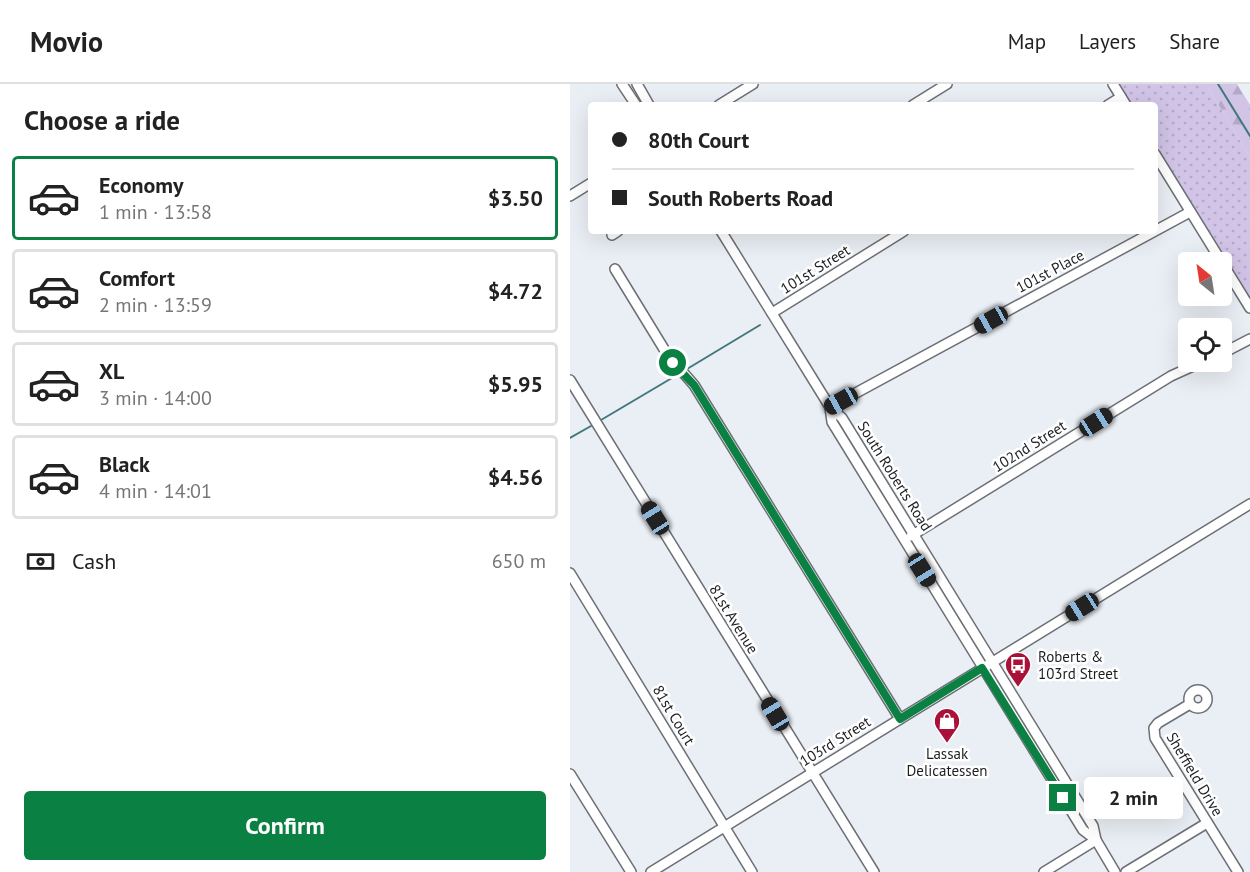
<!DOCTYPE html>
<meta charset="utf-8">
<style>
body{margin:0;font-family:"PT Sans",sans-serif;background:#f2f2f2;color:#222;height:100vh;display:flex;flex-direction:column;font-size:22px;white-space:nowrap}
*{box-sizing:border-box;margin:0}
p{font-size:20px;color:#767676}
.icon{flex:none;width:33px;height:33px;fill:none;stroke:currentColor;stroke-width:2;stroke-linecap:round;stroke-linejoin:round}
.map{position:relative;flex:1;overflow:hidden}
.side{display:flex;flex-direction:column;background:#fff;width:570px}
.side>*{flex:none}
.guide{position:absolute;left:18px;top:18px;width:570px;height:132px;border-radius:6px;box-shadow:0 6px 24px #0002;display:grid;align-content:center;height:132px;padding:0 24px;background:#fff}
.needle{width:39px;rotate:330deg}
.controls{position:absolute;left:608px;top:168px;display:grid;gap:12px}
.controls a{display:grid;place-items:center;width:54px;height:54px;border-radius:6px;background:#fff;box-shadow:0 6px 24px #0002;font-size:30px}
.end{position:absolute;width:27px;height:27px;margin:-14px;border:8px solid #0b8043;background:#fff;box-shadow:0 0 0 3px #fff}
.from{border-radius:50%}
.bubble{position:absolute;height:42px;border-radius:6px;background:#fff;box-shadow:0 6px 24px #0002;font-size:20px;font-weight:800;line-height:42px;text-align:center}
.car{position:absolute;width:18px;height:36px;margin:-18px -9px;border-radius:8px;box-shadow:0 0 4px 2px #0007;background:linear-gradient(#222 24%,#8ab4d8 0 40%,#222 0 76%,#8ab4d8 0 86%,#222 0)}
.guide b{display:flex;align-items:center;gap:21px;height:57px;font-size:22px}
.guide b+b{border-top:2px solid #e0e0e0}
.guide i{width:15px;height:15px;background:#222}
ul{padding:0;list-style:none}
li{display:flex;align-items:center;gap:18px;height:84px;margin:0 12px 9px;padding:0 12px;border:3px solid #e0e0e0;border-radius:6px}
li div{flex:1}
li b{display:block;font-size:22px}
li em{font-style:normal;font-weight:800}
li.on{border-color:#0b8043}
li>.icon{width:54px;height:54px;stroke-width:1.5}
h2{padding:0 24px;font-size:27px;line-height:72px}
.pay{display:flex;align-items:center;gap:15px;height:66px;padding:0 24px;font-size:22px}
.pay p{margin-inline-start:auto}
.button{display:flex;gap:12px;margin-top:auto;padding:12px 24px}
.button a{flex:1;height:69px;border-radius:6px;background:#0b8043;color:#fff;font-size:24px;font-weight:800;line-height:69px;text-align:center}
header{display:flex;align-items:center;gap:36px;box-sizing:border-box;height:84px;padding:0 30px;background:#fff;border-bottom:2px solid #e0e0e0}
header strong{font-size:28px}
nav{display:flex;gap:33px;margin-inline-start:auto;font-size:21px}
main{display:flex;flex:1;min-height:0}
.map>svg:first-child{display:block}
.grass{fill:url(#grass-dots)}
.forest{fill:url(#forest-firs)}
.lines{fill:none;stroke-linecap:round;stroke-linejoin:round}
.stream{stroke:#42787d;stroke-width:2}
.minor-casing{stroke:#6c7075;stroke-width:12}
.minor{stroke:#fff;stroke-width:9}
.route{stroke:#0b8043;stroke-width:8}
.labels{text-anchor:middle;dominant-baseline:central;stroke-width:5;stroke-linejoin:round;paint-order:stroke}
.street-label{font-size:15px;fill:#1d1e20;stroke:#fff}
.poi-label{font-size:15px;fill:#1d1e20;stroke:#fff;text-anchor:start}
</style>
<header>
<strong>Movio</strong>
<nav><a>Map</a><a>Layers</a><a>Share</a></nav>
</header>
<main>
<section class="side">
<h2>Choose a ride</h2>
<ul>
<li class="on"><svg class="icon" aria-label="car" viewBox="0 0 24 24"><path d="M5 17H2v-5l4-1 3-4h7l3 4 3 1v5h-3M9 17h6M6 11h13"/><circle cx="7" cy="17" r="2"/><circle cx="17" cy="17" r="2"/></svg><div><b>Economy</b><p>1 min · 13:58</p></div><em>$3.50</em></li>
<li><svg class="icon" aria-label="car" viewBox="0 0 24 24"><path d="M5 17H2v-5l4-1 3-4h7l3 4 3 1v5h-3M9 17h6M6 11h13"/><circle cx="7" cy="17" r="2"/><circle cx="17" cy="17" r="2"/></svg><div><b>Comfort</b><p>2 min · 13:59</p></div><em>$4.72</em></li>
<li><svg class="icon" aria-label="car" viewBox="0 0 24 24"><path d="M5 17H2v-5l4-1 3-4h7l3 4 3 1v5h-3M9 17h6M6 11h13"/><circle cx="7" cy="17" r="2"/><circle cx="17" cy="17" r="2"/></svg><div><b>XL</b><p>3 min · 14:00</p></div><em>$5.95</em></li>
<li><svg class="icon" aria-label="car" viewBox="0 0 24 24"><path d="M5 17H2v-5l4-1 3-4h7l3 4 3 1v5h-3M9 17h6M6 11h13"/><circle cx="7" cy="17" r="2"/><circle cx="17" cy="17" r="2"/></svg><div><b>Black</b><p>4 min · 14:01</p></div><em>$4.56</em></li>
</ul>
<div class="pay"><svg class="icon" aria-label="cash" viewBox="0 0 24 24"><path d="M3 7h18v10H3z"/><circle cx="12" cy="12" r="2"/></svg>Cash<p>650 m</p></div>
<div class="button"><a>Confirm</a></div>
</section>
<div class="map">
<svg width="680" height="788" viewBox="0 0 680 788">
<defs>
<pattern id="grass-dots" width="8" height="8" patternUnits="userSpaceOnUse" patternTransform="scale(1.5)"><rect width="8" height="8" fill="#d1c4e7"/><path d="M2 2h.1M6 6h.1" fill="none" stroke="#b3a8c6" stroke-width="1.8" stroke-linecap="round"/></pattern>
<pattern id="forest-firs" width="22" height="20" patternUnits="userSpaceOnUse" patternTransform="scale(1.5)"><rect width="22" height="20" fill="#d1c4e7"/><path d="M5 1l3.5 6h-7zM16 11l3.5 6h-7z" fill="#b3a8c6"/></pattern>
</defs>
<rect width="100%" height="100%" fill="#eaeff5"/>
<path class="grass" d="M546,0H636L680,73V218L585,64V21H559Z"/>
<path class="forest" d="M636,0H667L680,21V73Z"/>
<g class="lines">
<g class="stream">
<path d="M648,0L680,52"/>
<path d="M117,285L190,241"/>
<path d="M31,336L107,291"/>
<path d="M0,354L21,342"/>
</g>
<g class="minor-casing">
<g id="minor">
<path d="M52,0L66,21"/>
<path d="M67,0L79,21"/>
<path d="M543,0L556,21"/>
<path d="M149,21L183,0"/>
<path d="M343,21L377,0"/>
<path d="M538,21L551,13"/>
<path d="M585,70L680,224"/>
<path d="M0,112L21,99"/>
<path d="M151,147L260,323L272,334L523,742L526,756"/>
<path d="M42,151L48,147"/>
<path d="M45,185L97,270L124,301L330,635"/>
<path d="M202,229L334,147"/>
<path d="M651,270L680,255"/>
<path d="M0,296L304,788"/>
<path d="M260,323L262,338L513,746L526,756L545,788"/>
<path d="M260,323L620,128"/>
<path d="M341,452L601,292L632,278"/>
<path d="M0,489L182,788"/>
<circle cx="628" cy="615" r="9"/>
<path d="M620,620L588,639L584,644L585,654L668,788"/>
<path d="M0,690L61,788"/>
<path d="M81,788L680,420"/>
<path d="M474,788L526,756"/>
<path d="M556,788L637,739"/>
</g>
</g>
<use href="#minor" class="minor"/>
</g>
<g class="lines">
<path class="route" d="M103,279L124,301L330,635L412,584L493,714"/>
</g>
<defs>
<g id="bus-pin" transform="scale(1.35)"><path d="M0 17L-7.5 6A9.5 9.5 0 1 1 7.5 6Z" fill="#a91138" stroke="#fff"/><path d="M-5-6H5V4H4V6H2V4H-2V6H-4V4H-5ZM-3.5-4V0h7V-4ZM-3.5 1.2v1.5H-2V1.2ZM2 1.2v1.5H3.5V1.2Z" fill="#fff"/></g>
<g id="shop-pin" transform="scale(1.35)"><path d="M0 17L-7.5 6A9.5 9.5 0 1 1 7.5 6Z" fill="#a91138" stroke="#fff"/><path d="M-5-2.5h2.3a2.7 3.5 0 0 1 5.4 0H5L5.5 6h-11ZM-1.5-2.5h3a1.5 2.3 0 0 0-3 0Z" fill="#fff"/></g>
</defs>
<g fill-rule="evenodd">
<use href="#bus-pin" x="448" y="581"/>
<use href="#shop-pin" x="377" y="637"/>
</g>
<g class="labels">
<g class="street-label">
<text transform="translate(245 185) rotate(-32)">101st Street</text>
<text transform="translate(480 187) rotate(-28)">101st Place</text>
<text transform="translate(459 362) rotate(-32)">102nd Street</text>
<text transform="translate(325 392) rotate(58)">South Roberts Road</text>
<text transform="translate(164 535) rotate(58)">81st Avenue</text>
<text transform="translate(104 631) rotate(59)">81st Court</text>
<text transform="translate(265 657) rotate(-32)">103rd Street</text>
<text transform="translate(625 690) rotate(59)">Sheffield Drive</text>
</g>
<g class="poi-label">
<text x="468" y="572">Roberts &amp;<tspan x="468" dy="17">103rd Street</tspan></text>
<text x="377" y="669" text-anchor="middle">Lassak<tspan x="377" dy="17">Delicatessen</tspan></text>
</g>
</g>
</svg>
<div class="controls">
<a><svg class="needle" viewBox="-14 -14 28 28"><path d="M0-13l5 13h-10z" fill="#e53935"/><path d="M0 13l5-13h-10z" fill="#767676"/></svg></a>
<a><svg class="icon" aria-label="locate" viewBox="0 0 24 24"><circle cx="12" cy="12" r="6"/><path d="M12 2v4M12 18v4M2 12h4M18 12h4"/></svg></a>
</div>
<i class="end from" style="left:103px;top:279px"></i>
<i class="end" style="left:493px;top:714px"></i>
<div class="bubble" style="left:514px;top:693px;width:99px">2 min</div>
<i class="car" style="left:421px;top:236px;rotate:241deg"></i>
<i class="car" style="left:271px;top:317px;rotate:241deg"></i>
<i class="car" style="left:526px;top:338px;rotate:58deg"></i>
<i class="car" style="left:85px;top:434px;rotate:328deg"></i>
<i class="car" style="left:352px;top:486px;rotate:148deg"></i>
<i class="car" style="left:512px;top:523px;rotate:238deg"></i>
<i class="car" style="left:205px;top:630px;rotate:329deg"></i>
<div class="guide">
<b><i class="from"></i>80th Court</b>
<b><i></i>South Roberts Road</b>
</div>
</div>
</main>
